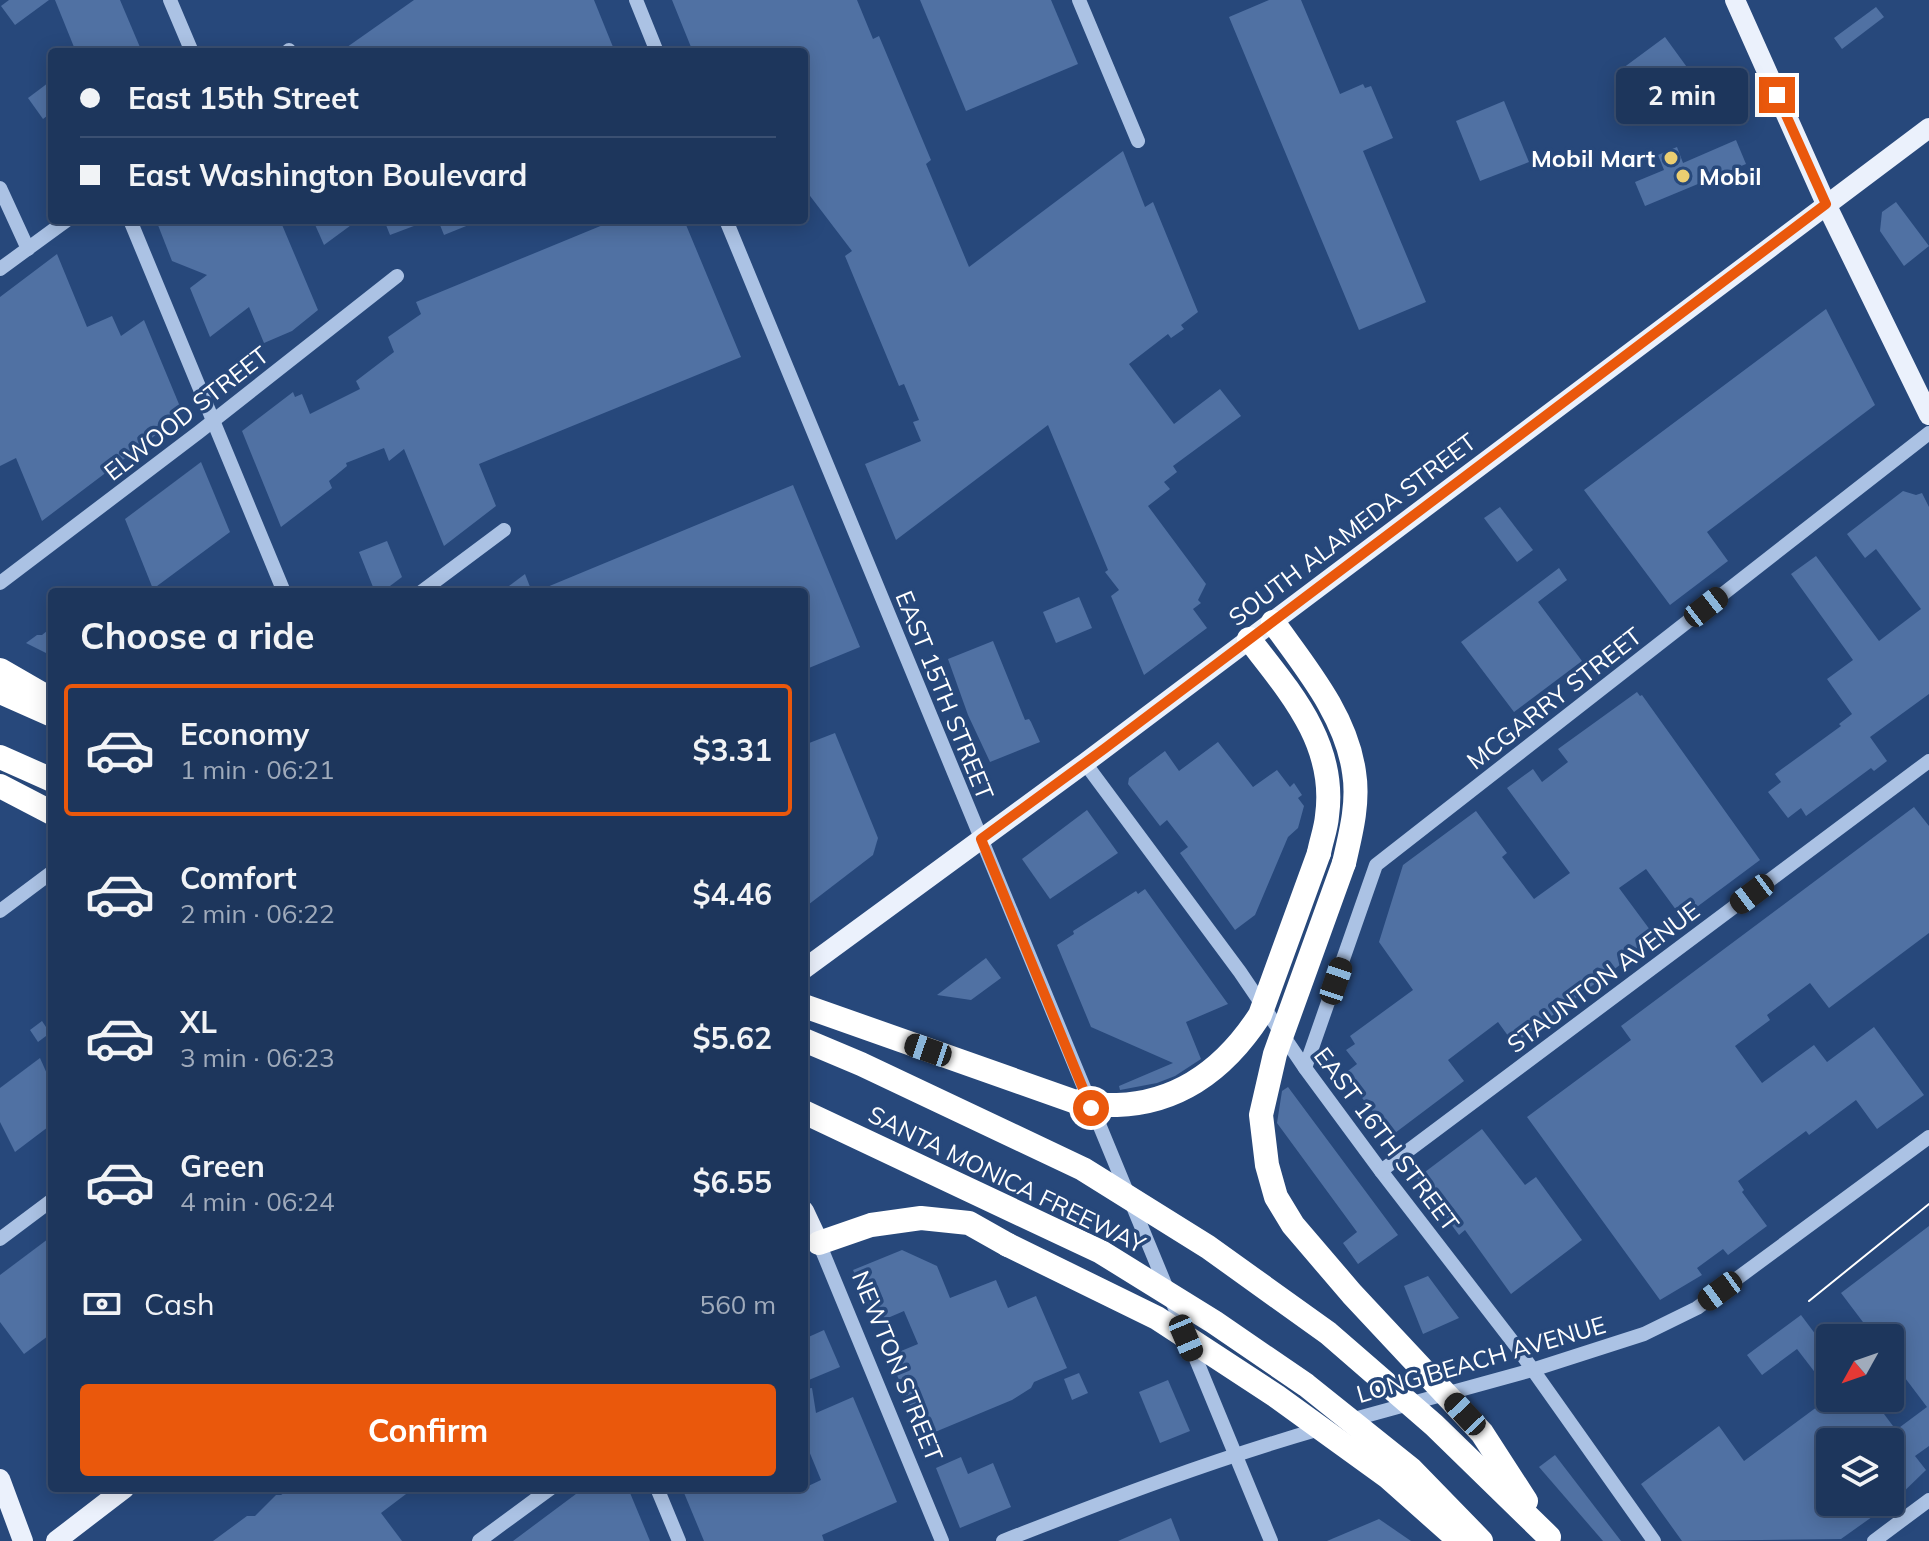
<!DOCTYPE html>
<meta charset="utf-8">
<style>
body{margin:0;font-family:Mulish,sans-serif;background:#253e62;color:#f1f3f6;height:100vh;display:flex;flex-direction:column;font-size:30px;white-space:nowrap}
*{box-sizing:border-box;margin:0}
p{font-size:26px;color:#a0abbb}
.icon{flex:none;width:44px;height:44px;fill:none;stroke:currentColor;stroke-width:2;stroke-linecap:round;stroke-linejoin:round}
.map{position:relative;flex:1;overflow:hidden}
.sheet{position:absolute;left:48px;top:588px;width:760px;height:904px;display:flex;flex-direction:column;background:#1d365c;border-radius:8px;box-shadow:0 4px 20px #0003,0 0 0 2px #3b5072}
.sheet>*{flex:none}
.hud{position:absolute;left:48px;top:48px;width:760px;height:176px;border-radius:8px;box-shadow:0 4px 20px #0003,0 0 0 2px #3b5072;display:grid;align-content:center;height:176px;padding:0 32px;background:#1d365c}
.needle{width:52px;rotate:230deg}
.fabs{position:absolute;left:1816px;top:1324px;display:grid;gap:16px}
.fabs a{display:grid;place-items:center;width:88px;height:88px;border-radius:8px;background:#1d365c;box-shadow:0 4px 20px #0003,0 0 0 2px #3b5072;font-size:40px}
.end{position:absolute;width:36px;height:36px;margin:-18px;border:10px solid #ea580c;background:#fff;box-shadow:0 0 0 4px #fff}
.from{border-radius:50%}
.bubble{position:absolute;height:56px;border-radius:8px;background:#1d365c;box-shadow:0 4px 20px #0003,0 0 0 2px #3b5072;font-size:26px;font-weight:700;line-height:56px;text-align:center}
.car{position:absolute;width:24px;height:48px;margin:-24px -12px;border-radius:10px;box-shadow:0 0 6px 2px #0007;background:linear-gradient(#222 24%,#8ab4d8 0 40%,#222 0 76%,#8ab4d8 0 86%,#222 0)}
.hud b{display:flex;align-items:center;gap:28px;height:76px;font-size:30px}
.hud b+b{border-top:2px solid #3b5072}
.hud i{width:20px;height:20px;background:#f1f3f6}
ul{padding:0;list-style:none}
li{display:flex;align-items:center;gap:24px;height:132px;margin:0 16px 12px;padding:0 16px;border:4px solid transparent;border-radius:8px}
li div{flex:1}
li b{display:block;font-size:30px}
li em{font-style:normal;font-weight:700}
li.current{border-color:#ea580c}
li>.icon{width:72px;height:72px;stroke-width:1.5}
h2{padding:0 32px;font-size:36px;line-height:96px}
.pay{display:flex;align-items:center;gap:20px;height:88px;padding:0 32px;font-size:30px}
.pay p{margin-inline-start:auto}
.cta{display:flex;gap:16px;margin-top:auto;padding:16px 32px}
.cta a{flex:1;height:92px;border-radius:8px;background:#ea580c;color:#fff;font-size:32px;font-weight:700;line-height:92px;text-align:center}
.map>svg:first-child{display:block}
.building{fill:#5071a3;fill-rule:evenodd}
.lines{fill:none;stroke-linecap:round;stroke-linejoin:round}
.minor{stroke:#abc2e4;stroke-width:14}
.major{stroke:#ebf1fc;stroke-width:20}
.highway{stroke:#fff;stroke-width:24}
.tram{stroke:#fff;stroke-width:2}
.highway-bridge{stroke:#fff;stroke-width:24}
.route{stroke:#ea580c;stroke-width:10}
.poi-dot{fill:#ecce71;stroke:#27487b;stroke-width:3}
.labels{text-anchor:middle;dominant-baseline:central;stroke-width:7;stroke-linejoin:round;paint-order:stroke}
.poi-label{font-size:24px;font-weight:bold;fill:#fff;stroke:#27487b;text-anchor:end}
.street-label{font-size:24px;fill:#fff;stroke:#27487b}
</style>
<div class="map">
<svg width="1929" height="1541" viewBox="0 0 1929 1541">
<rect width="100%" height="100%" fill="#27487b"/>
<g class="building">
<path d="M9,0H49L15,25L1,6Z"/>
<path d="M55,0H120L142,52H76Z"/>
<path d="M414,0H594L615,52H340Z"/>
<path d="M672,0H857L873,39L879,36L931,160L926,164L969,267L1123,151L1145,207L1153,202L1198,312L1181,325L1184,329L1171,338L1168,334L1129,364L1174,424L1220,389L1241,416L1173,466L1177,472L1164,482L1170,489L1148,506L1206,584L1198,600L1201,603L1193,609L1207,628L1144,675L1111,596L1119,590L1105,572L1108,570L1048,425L896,540L865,464L921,441L913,422L919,420L904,384L899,386L845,256L852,251L804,188V52H693Z"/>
<path d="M920,0H1051L1078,64L966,111Z"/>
<path d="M1269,0H1301L1340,94L1363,84L1365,88L1371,86L1393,138L1363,151L1426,302L1359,330L1229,17Z"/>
<path d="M1876,7L1884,17L1842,49L1834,38Z"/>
<path d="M1665,37L1689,70L1669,85L1678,109L1652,121L1643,101L1619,71Z"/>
<path d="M52,80V112L43,119L28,98Z"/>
<path d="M1504,101L1529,162L1480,181L1456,121Z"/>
<path d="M1736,140L1746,164L1645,206L1635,182L1664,170L1658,155L1677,147L1683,163Z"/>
<path d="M1896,202L1929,246L1904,266L1880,231L1882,212Z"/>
<path d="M156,220H280L318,310L292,331L264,343L249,307L210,337L190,288L207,275L172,261Z"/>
<path d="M313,220H358L324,245Z"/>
<path d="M384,220H427V221L390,235Z"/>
<path d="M438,220H481L444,235Z"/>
<path d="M615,220H684L741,357L479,464L496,506L444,546L404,449L389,461L384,448L346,463L347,466L329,481L332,488L281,527L242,431L293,392L295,397L302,394L310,414L360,389L356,381L394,352L388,337L421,314L416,302Z"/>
<path d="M57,254L87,327L112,316L121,336L144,320L181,409L155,428L157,434L42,521L16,458L0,466V297Z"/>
<path d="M1826,309L1875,405L1707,532L1728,561L1670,605L1584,490Z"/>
<path d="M201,462L230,532L153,589L125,519Z"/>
<path d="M793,485L860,647L804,670V592H535Z"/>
<path d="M1903,491L1916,495L1922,493L1929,507V694L1870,737L1887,761L1874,771L1871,768L1806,816L1801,808L1788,818L1768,792L1781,782L1775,774L1841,726L1839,724L1852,714L1827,679L1853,660L1791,574L1816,556L1879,641L1921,609L1876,549L1865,558L1847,534Z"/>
<path d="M1500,507L1533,550L1517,562L1484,518Z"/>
<path d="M387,541L402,577L382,592H375L359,552Z"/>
<path d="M1559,568L1567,580L1538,602L1582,661L1514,712L1461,642Z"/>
<path d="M525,574L532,592H501Z"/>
<path d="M1079,597L1092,628L1056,643L1043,612Z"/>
<path d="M52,627V656L26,643L37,635H42Z"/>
<path d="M993,641L1025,720L1029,719L1031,722L1040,742L990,762L968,715L948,659Z"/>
<path d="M1637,692L1640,696L1642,695L1760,860L1682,918L1646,869L1619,888L1656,938L1514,1044L1498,1022L1448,1060L1464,1081L1391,1136L1344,1074L1357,1064L1346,1050L1355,1044L1350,1036L1413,990L1379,942L1403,865L1476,811L1507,853L1502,857L1534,899L1570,873L1507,788L1533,769L1542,782L1568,762L1558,749Z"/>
<path d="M835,733L878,838L873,855L804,908V745Z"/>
<path d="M1218,742L1253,787L1277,770L1290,787L1294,783L1302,795L1298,798L1304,806L1298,828L1288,837L1255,915L1235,930L1180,853L1188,847L1167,820L1160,826L1128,784L1129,778L1165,751L1179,771Z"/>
<path d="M1914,807L1929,826V933L1829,1008L1810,983L1767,1015L1770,1020L1735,1046L1762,1083L1814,1045L1827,1062L1874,1027L1924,1095L1877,1129L1856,1100L1809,1135L1806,1131L1738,1181L1744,1190L1742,1192L1767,1226L1728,1255L1723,1249L1697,1268L1702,1275L1660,1300L1527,1117L1631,1040L1621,1026Z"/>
<path d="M1087,810L1118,853L1050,899L1022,859Z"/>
<path d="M1145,889L1228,1004L1186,1022L1201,1059L1175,1076L1157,1083L1120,1090L1119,1086L1173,1063L1091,1027L1057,945L1074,934L1073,931L1136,891L1138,894Z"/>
<path d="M986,958L1001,978L971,1000L937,995Z"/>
<path d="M42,1021L50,1033L38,1042L30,1030Z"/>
<path d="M40,1058L52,1085V1124L15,1152L0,1122V1088Z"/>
<path d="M1288,1087L1398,1235L1358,1264L1343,1243L1357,1232L1277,1123L1282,1091Z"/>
<path d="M1482,1129L1525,1185L1536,1177L1582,1240L1511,1294L1465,1230L1459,1235L1417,1178Z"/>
<path d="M1929,1226V1446L1915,1456L1926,1470L1893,1502L1841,1539L1682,1541L1641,1484L1719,1426L1744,1461L1829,1398H1872L1896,1430L1927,1407L1890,1358V1338H1875L1841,1293ZM1830,1442H1890V1502H1830Z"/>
<path d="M52,1236V1333L24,1354L0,1322V1275Z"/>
<path d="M902,1250L937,1266L950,1298L996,1280L1008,1308L1036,1296L1067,1368L1034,1382L1031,1388L1012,1400L923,1437L889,1356L918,1344L904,1311L876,1323L853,1270Z"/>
<path d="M1428,1276L1459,1318L1423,1334L1404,1286Z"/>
<path d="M1801,1315L1816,1335L1821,1331L1830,1343V1392L1797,1349L1762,1375L1747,1355Z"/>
<path d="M824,1330L840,1367L804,1382V1339Z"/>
<path d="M1079,1373L1088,1393L1072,1400L1064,1379Z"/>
<path d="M1168,1380L1190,1431L1160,1443L1139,1392Z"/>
<path d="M812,1388L816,1413L853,1397L897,1502L822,1535L824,1541H704L682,1488H804L821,1480L809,1451L804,1453V1389Z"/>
<path d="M1555,1455L1621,1541H1603L1539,1467Z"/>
<path d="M961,1457L968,1474L993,1463L1011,1507L960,1528L936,1468Z"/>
<path d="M291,1488H414L381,1513L402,1541H213L247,1516H255L276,1495H281Z"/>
<path d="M584,1488H628L650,1541H513Z"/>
<path d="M1171,1518L1180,1541H1118Z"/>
<path d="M1379,1519L1411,1541H1327Z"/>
</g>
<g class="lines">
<g class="minor">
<path d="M170,0L192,52"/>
<path d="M636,0L657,52"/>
<path d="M1079,0L1138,141"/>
<path d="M287,52L289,50"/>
<path d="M0,188L28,249"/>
<path d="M130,220L284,592"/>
<path d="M726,220L1271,1541"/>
<path d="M0,269L67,220"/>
<path d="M0,583L199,432L397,276"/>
<path d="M421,592L504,530"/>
<path d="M1085,763L1240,972L1305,1068L1381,1171L1516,1346L1654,1541"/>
<path d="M0,911L52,872"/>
<path d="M1305,1068L1376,865L1929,433"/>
<path d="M1381,1171L1929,761"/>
<path d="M0,1239L52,1200"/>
<path d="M819,1243L942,1541"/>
<path d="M1347,1421L1532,1370L1644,1334L1697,1308L1929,1137"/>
<path d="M657,1488L679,1541"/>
<path d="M479,1541L551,1488"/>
<path d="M1003,1541C1110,1499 1212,1460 1323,1428"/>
<path d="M1874,1541L1929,1500"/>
</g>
<g class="major">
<path d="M1735,0L1826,204L1929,415"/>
<path d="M804,969L1085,763L1929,128"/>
<path d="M804,1211L819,1243"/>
<path d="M0,1479L23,1541"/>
<path d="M56,1541L125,1488"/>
</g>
<g class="highway">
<path d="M1273,622C1305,667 1346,715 1354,772C1359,802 1351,833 1344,863"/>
<path d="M1249,639C1290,692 1337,744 1327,816C1326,829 1321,841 1319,853"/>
<path d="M0,670L52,700"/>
<path d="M0,692L50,714"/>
<path d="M0,757L52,780"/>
<path d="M0,786L52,813"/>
<path d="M819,1243L871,1225L921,1218L969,1223L1008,1245"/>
</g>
<path class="tram" d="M1809,1301L1929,1204"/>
<g class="highway-bridge">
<path d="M1344,863L1275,1054L1261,1115L1267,1165L1276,1197L1293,1225L1352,1294L1482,1433L1526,1501"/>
<path d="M804,1006L1073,1101C1088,1102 1103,1106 1117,1105C1181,1103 1227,1066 1260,1015L1319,853"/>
<path d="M804,1040L861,1064L1083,1169L1208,1247L1328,1333L1434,1425L1549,1537"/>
<path d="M804,1112L1101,1252L1214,1322L1306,1385L1411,1469L1481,1541"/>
<path d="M1008,1245L1157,1318L1276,1396L1388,1477L1460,1541"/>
</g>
</g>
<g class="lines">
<path class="route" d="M1091,1108L981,839L1104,749L1826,204L1777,95"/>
</g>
<g class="poi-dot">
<circle cx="1671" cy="158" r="8"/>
<circle cx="1683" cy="176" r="8"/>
</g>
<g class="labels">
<g class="poi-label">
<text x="1655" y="158">Mobil Mart</text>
<text x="1699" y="176" text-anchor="start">Mobil</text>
</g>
<g class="street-label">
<text transform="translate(186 413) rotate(-38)">ELWOOD STREET</text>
<text transform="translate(1352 529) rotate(-37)">SOUTH ALAMEDA STREET</text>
<text transform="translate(945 695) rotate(68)">EAST 15TH STREET</text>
<text transform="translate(1554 698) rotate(-38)">MCGARRY STREET</text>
<text transform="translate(1603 977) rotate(-37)">STAUNTON AVENUE</text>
<text transform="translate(1387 1139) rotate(53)">EAST 16TH STREET</text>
<text transform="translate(1007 1179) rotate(26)">SANTA MONICA FREEWAY</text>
<text transform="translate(1481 1359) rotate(-16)">LONG BEACH AVENUE</text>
<text transform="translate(898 1366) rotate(68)">NEWTON STREET</text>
</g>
</g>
</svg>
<div class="fabs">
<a><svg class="needle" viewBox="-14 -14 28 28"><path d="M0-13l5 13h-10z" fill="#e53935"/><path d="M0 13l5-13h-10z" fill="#a0abbb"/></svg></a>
<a><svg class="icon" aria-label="layers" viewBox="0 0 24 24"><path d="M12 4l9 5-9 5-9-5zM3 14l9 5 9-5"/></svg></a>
</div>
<i class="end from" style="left:1091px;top:1108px"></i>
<i class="end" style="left:1777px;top:95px"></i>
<div class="bubble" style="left:1616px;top:68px;width:132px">2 min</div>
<i class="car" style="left:1706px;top:607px;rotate:52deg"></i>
<i class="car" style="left:1752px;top:894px;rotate:233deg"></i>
<i class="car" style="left:1336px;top:981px;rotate:19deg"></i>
<i class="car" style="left:928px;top:1050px;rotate:289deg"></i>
<i class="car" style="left:1720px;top:1291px;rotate:234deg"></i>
<i class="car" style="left:1186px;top:1338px;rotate:157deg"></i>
<i class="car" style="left:1465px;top:1414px;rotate:317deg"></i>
<div class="hud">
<b><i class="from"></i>East 15th Street</b>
<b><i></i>East Washington Boulevard</b>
</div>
<section class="sheet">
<h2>Choose a ride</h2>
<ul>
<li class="current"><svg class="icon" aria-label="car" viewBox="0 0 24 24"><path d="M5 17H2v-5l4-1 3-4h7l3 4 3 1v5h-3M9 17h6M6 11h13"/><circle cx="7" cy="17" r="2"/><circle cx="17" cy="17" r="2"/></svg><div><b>Economy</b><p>1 min · 06:21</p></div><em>$3.31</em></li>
<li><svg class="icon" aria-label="car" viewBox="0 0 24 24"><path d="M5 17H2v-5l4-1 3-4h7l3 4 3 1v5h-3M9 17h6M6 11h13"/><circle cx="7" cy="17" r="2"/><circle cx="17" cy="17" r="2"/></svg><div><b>Comfort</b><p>2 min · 06:22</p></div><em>$4.46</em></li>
<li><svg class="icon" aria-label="car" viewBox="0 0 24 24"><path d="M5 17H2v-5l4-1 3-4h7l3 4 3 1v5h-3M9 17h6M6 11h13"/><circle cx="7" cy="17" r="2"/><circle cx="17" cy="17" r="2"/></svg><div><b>XL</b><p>3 min · 06:23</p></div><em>$5.62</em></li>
<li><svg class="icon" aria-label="car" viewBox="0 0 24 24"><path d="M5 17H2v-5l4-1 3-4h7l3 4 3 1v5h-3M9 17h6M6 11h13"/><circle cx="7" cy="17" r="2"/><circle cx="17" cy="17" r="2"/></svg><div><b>Green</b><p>4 min · 06:24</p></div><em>$6.55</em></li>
</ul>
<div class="pay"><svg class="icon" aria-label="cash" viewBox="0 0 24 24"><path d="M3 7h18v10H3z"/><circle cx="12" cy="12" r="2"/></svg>Cash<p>560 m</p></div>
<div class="cta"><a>Confirm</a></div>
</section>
</div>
